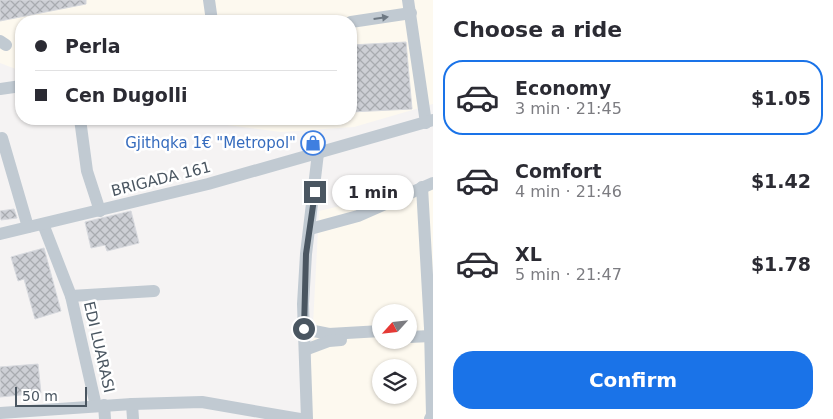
<!DOCTYPE html>
<meta charset="utf-8">
<style>
body{margin:0;font-family:"DejaVu Sans",sans-serif;background:#f7f7f7;color:#2b2b33;height:100vh;display:flex;flex-direction:column;font-size:19px;white-space:nowrap}
*{box-sizing:border-box;margin:0}
p{font-size:16px;color:#7c7c81}
.icon{flex:none;width:28px;height:28px;fill:none;stroke:currentColor;stroke-width:2;stroke-linecap:round;stroke-linejoin:round}
.map{position:relative;flex:1;overflow:hidden}
.side{display:flex;flex-direction:column;background:#fff;width:400px}
.side>*{flex:none}
.top-card{position:absolute;left:15px;top:15px;width:342px;height:110px;border-radius:20px;box-shadow:0 1px 4px #0004;display:grid;align-content:center;height:110px;padding:0 20px;background:#fff}
.needle{width:32px;rotate:243deg}
.fabs{position:absolute;left:372px;top:304px;display:grid;gap:10px}
.fabs a{display:grid;place-items:center;width:45px;height:45px;border-radius:50%;background:#fff;box-shadow:0 1px 4px #0004;font-size:25px}
.scale{position:absolute;left:15px;bottom:12px;width:72px;box-sizing:border-box;padding-left:5px;border:2px solid #4a5661;border-top:0;font-size:14px;line-height:18px;white-space:nowrap;color:#4a5661;-webkit-text-stroke:4px #fff;paint-order:stroke}
.end{position:absolute;width:22px;height:22px;margin:-11px;border:6px solid #4a5661;background:#fff;box-shadow:0 0 0 2px #fff}
.from{border-radius:50%}
.bubble{position:absolute;height:35px;border-radius:18px;background:#fff;box-shadow:0 1px 4px #0004;font-size:16px;font-weight:600;line-height:35px;text-align:center}
.top-card b{display:flex;align-items:center;gap:18px;height:48px;font-size:19px}
.top-card b+b{border-top:1px solid #e1e1e2}
.top-card i{width:12px;height:12px;background:#2b2b33}
ul{padding:0;list-style:none}
li{display:flex;align-items:center;gap:15px;height:75px;margin:0 10px 8px;padding:0 10px;border:2px solid transparent;border-radius:20px}
li div{flex:1}
li b{display:block;font-size:19px}
li em{font-style:normal;font-weight:600}
li.current{border-color:#1a73e8}
li>.icon{width:45px;height:45px;stroke-width:1.5}
h2{padding:0 20px;font-size:22px;line-height:60px}
.primary-button{display:flex;gap:10px;margin-top:auto;padding:10px 20px}
.primary-button a{flex:1;height:58px;border-radius:20px;background:#1a73e8;color:#fff;font-size:20px;font-weight:600;line-height:58px;text-align:center}
main{display:flex;flex:1;min-height:0}
.map>svg:first-child{display:block}
.commercial{fill:#fdf9ef;fill-rule:evenodd}
.building{fill:url(#building-cross-hatch);stroke:#d7d9de}
.lines{fill:none;stroke-linecap:round;stroke-linejoin:round}
.minor{stroke:#c1cad2;stroke-width:12}
.oneway{fill:#6e7983}
.route{stroke:#4a5661;stroke-width:6}
.labels{text-anchor:middle;dominant-baseline:central;stroke-width:5;stroke-linejoin:round;paint-order:stroke}
.shop-label{font-size:15px;fill:#366cbe;stroke:#fff;text-anchor:end}
.street-label{font-size:15px;fill:#4a5661;stroke:#fff}
</style>
<main>
<div class="map">
<svg width="433" height="419" viewBox="0 0 433 419">
<defs>
<pattern id="building-cross-hatch" width="8" height="8" patternUnits="userSpaceOnUse" patternTransform="scale(1.25)"><rect width="8" height="8" fill="#cdcfd5"/><path d="M0 0l8 8M0 8l8-8" fill="none" stroke="#a8abb0"/></pattern>
</defs>
<rect width="100%" height="100%" fill="#f5f3f3"/>
<g class="commercial">
<path d="M0,0H433V104L354,127L281,132L179,119H351V21H21V71L0,63Z"/>
<path d="M433,184V419H311L310,381L319,211ZM381,312H409V340H381ZM381,368H409V395H381Z"/>
</g>
<g class="building">
<path d="M0,0H86V4L0,21Z"/>
<path d="M406,42L412,109L351,112V45Z"/>
<path d="M14,209L17,218L1,220L0,211Z"/>
<path d="M131,211L139,243L107,251L105,245L91,248L85,222Z"/>
<path d="M44,248L61,311L35,319L24,279L18,281L11,257Z"/>
<path d="M38,364L41,393L0,397V367Z"/>
</g>
<g class="lines">
<g class="minor">
<path d="M209,0L212,21"/>
<path d="M408,0L426,123"/>
<path d="M351,22L411,13"/>
<path d="M0,41L6,45"/>
<path d="M0,89L21,86"/>
<path d="M80,119L87,171L100,211"/>
<path d="M2,138L28,227"/>
<path d="M422,187L430,328L432,415L430,419"/>
<path d="M43,224L71,296L154,291"/>
<path d="M310,229L358,216L433,183"/>
<path d="M0,234L208,184L433,120"/>
<path d="M71,296L96,406"/>
<path d="M304,329L329,334L381,331"/>
<path d="M409,337L431,336"/>
<path d="M305,350L329,341L341,340"/>
<path d="M132,404L133,419"/>
<path d="M104,405L105,419"/>
<path d="M0,413L132,404L202,402L300,419"/>
<path d="M307,419L303,304L306,254L318,153"/>
</g>
</g>
<defs><path id="oneway-solid" d="M-6-.8H1V-3.2L6.5 0L1 3.2V.8H-6Z" transform="scale(1.25)"/></defs>
<use class="oneway" href="#oneway-solid" transform="translate(381 18) rotate(-8)"/>
<g class="lines">
<path class="route" d="M304,329L306,254L315,192"/>
</g>
<defs>
<g id="shop-ring" transform="scale(1.25)"><circle r="9.5" fill="#fff" stroke="#3f7fe0" stroke-width="1.5"/><path d="M-5-2.5h2.3a2.7 3.5 0 0 1 5.4 0H5L5.5 6h-11ZM-1.5-2.5h3a1.5 2.3 0 0 0-3 0Z" fill="#3f7fe0"/></g>
</defs>
<g fill-rule="evenodd">
<use href="#shop-ring" x="313" y="143"/>
</g>
<g class="labels">
<g class="shop-label">
<text x="296" y="143">Gjithqka 1€ "Metropol"</text>
</g>
<g class="street-label">
<text transform="translate(161 179) rotate(-14)">BRIGADA 161</text>
<text transform="translate(99 347) rotate(77)">EDI LUARASI</text>
</g>
</g>
</svg>
<div class="fabs">
<a><svg class="needle" viewBox="-14 -14 28 28"><path d="M0-13l5 13h-10z" fill="#e53935"/><path d="M0 13l5-13h-10z" fill="#7c7c81"/></svg></a>
<a><svg class="icon" aria-label="layers" viewBox="0 0 24 24"><path d="M12 4l9 5-9 5-9-5zM3 14l9 5 9-5"/></svg></a>
</div>
<div class="scale">50 m</div>
<i class="end from" style="left:304px;top:329px"></i>
<i class="end" style="left:315px;top:192px"></i>
<div class="bubble" style="left:332px;top:175px;width:82px">1 min</div>
<div class="top-card">
<b><i class="from"></i>Perla</b>
<b><i></i>Cen Dugolli</b>
</div>
</div>
<section class="side">
<h2>Choose a ride</h2>
<ul>
<li class="current"><svg class="icon" aria-label="car" viewBox="0 0 24 24"><path d="M5 17H2v-5l4-1 3-4h7l3 4 3 1v5h-3M9 17h6M6 11h13"/><circle cx="7" cy="17" r="2"/><circle cx="17" cy="17" r="2"/></svg><div><b>Economy</b><p>3 min · 21:45</p></div><em>$1.05</em></li>
<li><svg class="icon" aria-label="car" viewBox="0 0 24 24"><path d="M5 17H2v-5l4-1 3-4h7l3 4 3 1v5h-3M9 17h6M6 11h13"/><circle cx="7" cy="17" r="2"/><circle cx="17" cy="17" r="2"/></svg><div><b>Comfort</b><p>4 min · 21:46</p></div><em>$1.42</em></li>
<li><svg class="icon" aria-label="car" viewBox="0 0 24 24"><path d="M5 17H2v-5l4-1 3-4h7l3 4 3 1v5h-3M9 17h6M6 11h13"/><circle cx="7" cy="17" r="2"/><circle cx="17" cy="17" r="2"/></svg><div><b>XL</b><p>5 min · 21:47</p></div><em>$1.78</em></li>
</ul>
<div class="primary-button"><a>Confirm</a></div>
</section>
</main>
